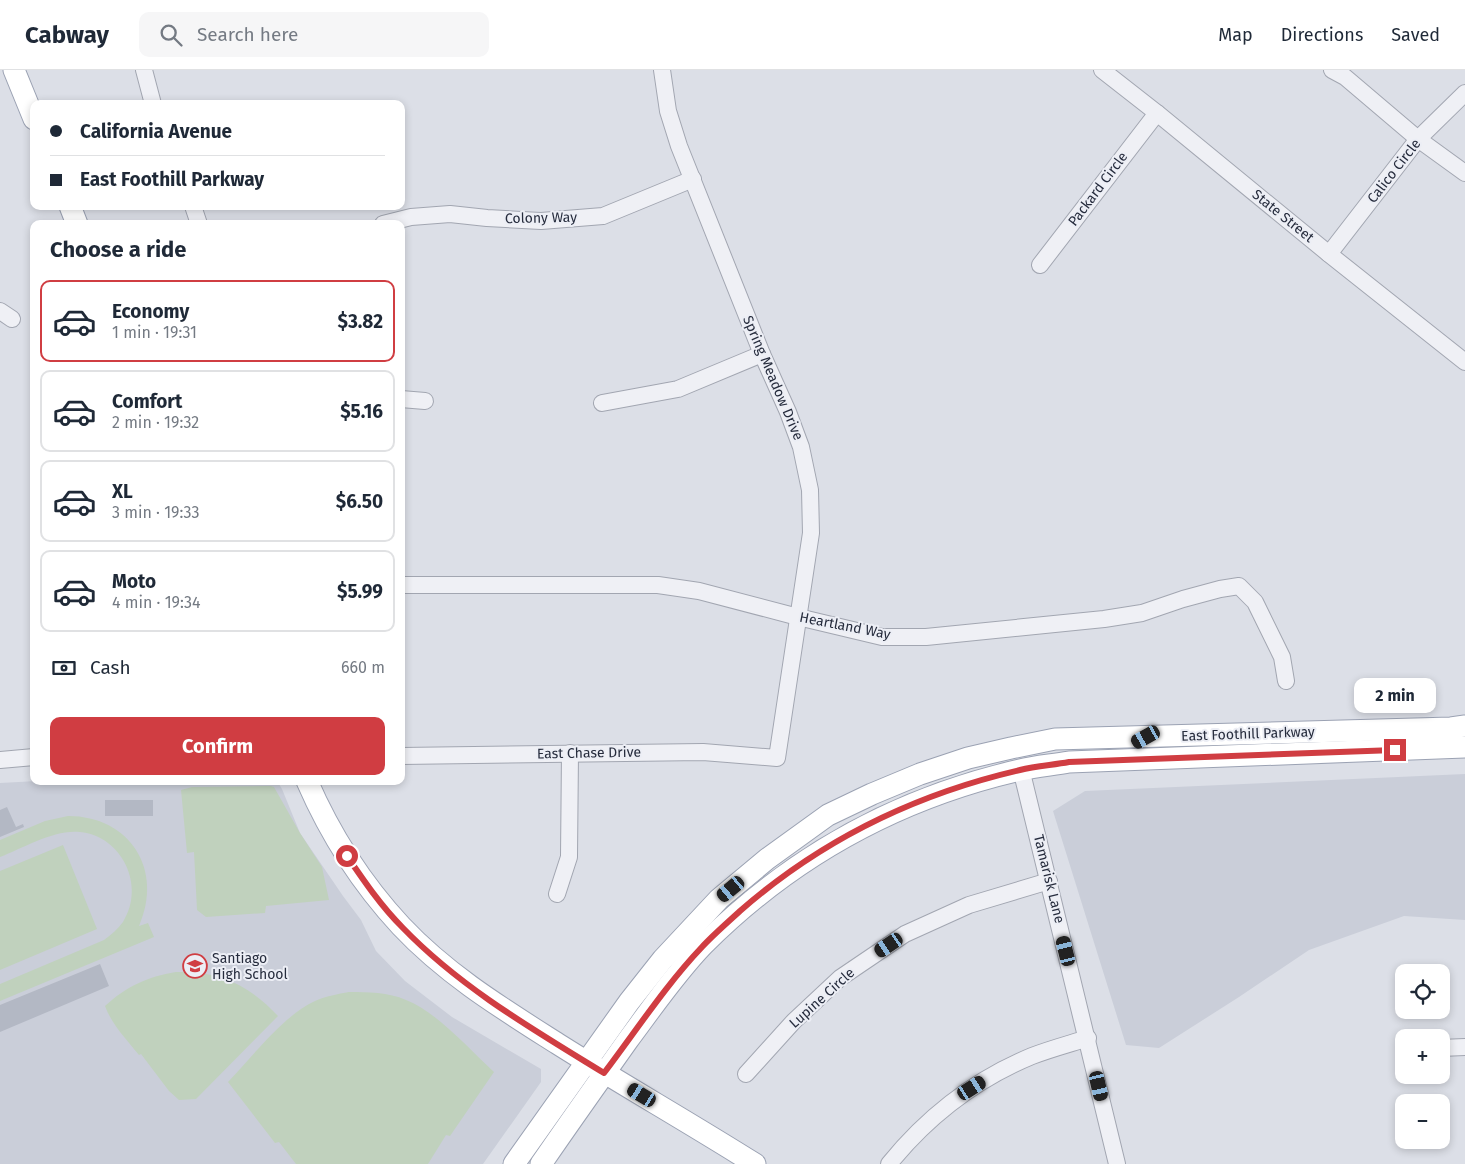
<!DOCTYPE html>
<meta charset="utf-8">
<style>
body{margin:0;font-family:"Fira Sans",sans-serif;background:#f6f6f7;color:#1f2937;height:100vh;display:flex;flex-direction:column;font-size:19px;white-space:nowrap}
*{box-sizing:border-box;margin:0}
p{font-size:16px;color:#747a83}
.icon{flex:none;width:28px;height:28px;fill:none;stroke:currentColor;stroke-width:2;stroke-linecap:round;stroke-linejoin:round}
.map{position:relative;flex:1;overflow:hidden}
.details{position:absolute;left:30px;top:150px;width:375px;height:565px;display:flex;flex-direction:column;background:#fff;border-radius:10px;box-shadow:0 2px 8px #0003}
.details>*{flex:none}
.guide{position:absolute;left:30px;top:30px;width:375px;height:110px;border-radius:10px;box-shadow:0 2px 8px #0003;display:grid;align-content:center;height:110px;padding:0 20px;background:#fff}
.tools{position:absolute;left:1395px;top:894px;display:grid;gap:10px}
.tools a{display:grid;place-items:center;width:55px;height:55px;border-radius:10px;background:#fff;box-shadow:0 2px 8px #0003;font-size:25px}
.end{position:absolute;width:22px;height:22px;margin:-11px;border:6px solid #d03d42;background:#fff;box-shadow:0 0 0 2px #fff}
.from{border-radius:50%}
.bubble{position:absolute;height:35px;border-radius:10px;background:#fff;box-shadow:0 2px 8px #0003;font-size:16px;font-weight:700;line-height:35px;text-align:center}
.car{position:absolute;width:15px;height:30px;margin:-15px -8px;border-radius:6px;box-shadow:0 0 4px 1px #0007;background:linear-gradient(#222 24%,#8ab4d8 0 40%,#222 0 76%,#8ab4d8 0 86%,#222 0)}
.guide b{display:flex;align-items:center;gap:18px;height:48px;font-size:19px}
.guide b+b{border-top:1px solid #e0e1e3}
.guide i{width:12px;height:12px;background:#1f2937}
ul{padding:0;list-style:none}
li{display:flex;align-items:center;gap:15px;height:82px;margin:0 10px 8px;padding:0 10px;border:2px solid #e0e1e3;border-radius:10px}
li div{flex:1}
li b{display:block;font-size:19px}
li em{font-style:normal;font-weight:700}
li.current{border-color:#d03d42}
li>.icon{width:45px;height:45px;stroke-width:1.5}
h2{padding:0 20px;font-size:22px;line-height:60px}
.pay{display:flex;align-items:center;gap:12px;height:55px;padding:0 20px;font-size:19px}
.pay p{margin-inline-start:auto}
.cta{display:flex;gap:10px;margin-top:auto;padding:10px 20px}
.cta a{flex:1;height:58px;border-radius:10px;background:#d03d42;color:#fff;font-size:20px;font-weight:700;line-height:58px;text-align:center}
header{display:flex;align-items:center;gap:30px;box-sizing:border-box;height:70px;padding:0 25px;background:#fff;border-bottom:1px solid #e0e1e3}
header strong{font-size:24px}
nav{display:flex;gap:28px;margin-inline-start:auto;font-size:18px}
.search{width:350px;height:45px;background:#f6f6f7;display:flex;align-items:center;gap:12px;box-sizing:border-box;padding:0 18px;border-radius:10px;color:#747a83;font-size:19px}
.map>svg:first-child{display:block}
.built{fill:#caced9}
.green{fill:#c0d1bd}
.building{fill:#b3b8c4}
.lines{fill:none;stroke-linecap:round;stroke-linejoin:round}
.minor-casing{stroke:#a2a6b1;stroke-width:18}
.major-casing{stroke:#9ba2b3;stroke-width:23}
.minor{stroke:#eff0f5;stroke-width:16}
.major{stroke:#fff;stroke-width:21}
.route{stroke:#d03d42;stroke-width:6}
.labels{text-anchor:middle;dominant-baseline:central;stroke-width:4;stroke-linejoin:round;paint-order:stroke}
.street-label{font-size:14px;fill:#262c3d;stroke:#eceef5}
.poi-label{font-size:14px;fill:#262c3d;stroke:#eceef5;text-anchor:start}
</style>
<header>
<strong>Cabway</strong>
<div class="search"><svg class="icon" aria-label="search" viewBox="0 0 24 24"><circle cx="10" cy="10" r="6"/><path d="M15 15l6 6"/></svg>Search here</div>
<nav><a>Map</a><a>Directions</a><a>Saved</a></nav>
</header>
<div class="map">
<svg width="1465" height="1094" viewBox="0 0 1465 1094">
<rect width="100%" height="100%" fill="#dcdfe7"/>
<g class="built">
<path d="M1465,704V850L1404,846L1309,880L1239,927L1159,978L1126,975L1053,741L1085,721Z"/>
<path d="M37,711H277L282,719L300,763L343,826L361,850L376,881L405,911L452,947L541,999V1012L483,1094H0V713Z"/>
</g>
<g class="green">
<path d="M271,716L274,717L300,763L322,797L329,830L266,836L265,843L206,847L197,840L194,782L187,783L181,720L192,717Z"/>
<path d="M68,746C130,746 164,800 139,856L148,853L154,867L0,931V914L104,870C111,865 118,859 123,852C146,816 122,766 80,762C55,759 23,778 0,787V770L45,751Z"/>
<path d="M63,775L97,859L0,900V801Z"/>
<path d="M176,902C220,901 249,915 278,946L196,1029L179,1030L169,1021L141,984L139,985C127,970 112,955 105,936C127,916 147,907 176,902Z"/>
<path d="M349,922C368,922 388,922 406,930C437,942 469,979 494,1002L450,1066L446,1065L428,1094H296L279,1072L275,1073L228,1012C252,987 284,945 315,931C326,926 338,924 349,922Z"/>
</g>
<g class="building">
<rect x="105" y="730" width="48" height="16"/>
<path d="M7,737L16,757L23,754L24,757L0,767V740Z"/>
<path d="M100,894L109,916L0,962V935Z"/>
</g>
<g class="lines">
<g class="minor-casing">
<g id="minor">
<path d="M144,0L153,34"/>
<path d="M1102,0L1157,43L1329,184L1465,292"/>
<path d="M1332,0L1345,7L1418,69L1465,103"/>
<path d="M193,136L199,154"/>
<path d="M383,154L411,147L450,144L487,148L541,151L603,146L693,109"/>
<path d="M1329,184L1418,69L1465,23"/>
<path d="M1040,195L1157,43"/>
<path d="M0,241L12,249"/>
<path d="M401,329L425,331"/>
<path d="M602,333L678,319L762,284"/>
<path d="M401,515H658L699,521L798,547L882,567H926L1104,549L1142,543L1183,529L1220,519L1239,516L1255,532L1282,587L1286,611"/>
<path d="M401,686L703,682L777,688L811,463L810,420L801,377L788,342L762,284L679,76L668,41L662,0"/>
<path d="M0,690L34,687"/>
<path d="M1021,699L1117,1094"/>
<path d="M557,824L569,787L570,683"/>
<path d="M1441,978L1465,977"/>
<path d="M746,1004L794,951L840,908L905,864L969,835L1049,811"/>
<path d="M889,1094C928,1046 974,1010 1032,986C1050,979 1069,974 1088,968"/>
</g>
</g>
<g class="major-casing">
<g id="major">
<path d="M14,0L34,49"/>
<path d="M70,136L77,154"/>
<path d="M307,711C330,764 362,814 401,856C447,905 503,939 558,974C623,1015 690,1053 755,1094"/>
<path d="M514,1094L629,932L663,889L719,829L767,789L828,745L872,724L920,704L968,688L1011,678L1055,669L1451,658L1465,656"/>
<path d="M541,1094C569,1053 599,1011 628,970C652,938 675,904 703,875C792,786 898,728 1020,700C1036,696 1053,695 1069,692L1465,677"/>
</g>
</g>
<use href="#minor" class="minor"/>
<use href="#major" class="major"/>
</g>
<g class="lines">
<path class="route" d="M347,786C364,811 381,836 403,858C461,918 534,960 604,1003C636,961 665,916 702,877C713,865 727,853 740,841C821,770 916,724 1020,700C1036,696 1053,695 1069,692L1395,680"/>
</g>
<defs>
<g id="school-ring" transform="scale(1.25)"><circle r="9.5" fill="#eceef5" stroke="#d03d42" stroke-width="1.5"/><path d="M0-5L7-2L0 1L-7-2ZM-4 1L0 2.5L4 1V4Q0 6-4 4Z" fill="#d03d42"/></g>
</defs>
<g fill-rule="evenodd">
<use href="#school-ring" x="195" y="896"/>
</g>
<g class="labels">
<g class="street-label">
<text transform="translate(1394 101) rotate(-52)">Calico Circle</text>
<text transform="translate(1098 119) rotate(-53)">Packard Circle</text>
<text transform="translate(1283 146) rotate(39)">State Street</text>
<text transform="translate(541 148) rotate(-1)">Colony Way</text>
<text transform="translate(773 308) rotate(67)">Spring Meadow Drive</text>
<text transform="translate(845 556) rotate(11)">Heartland Way</text>
<text transform="translate(1248 664) rotate(-2)">East Foothill Parkway</text>
<text transform="translate(589 683) rotate(-1)">East Chase Drive</text>
<text transform="translate(1049 809) rotate(76)">Tamarisk Lane</text>
<text transform="translate(822 928) rotate(-42)">Lupine Circle</text>
</g>
<g class="poi-label">
<text x="212" y="888">Santiago<tspan x="212" dy="16">High School</tspan></text>
</g>
</g>
</svg>
<div class="tools">
<a><svg class="icon" aria-label="locate" viewBox="0 0 24 24"><circle cx="12" cy="12" r="6"/><path d="M12 2v4M12 18v4M2 12h4M18 12h4"/></svg></a>
<a>+</a>
<a>−</a>
</div>
<i class="end from" style="left:347px;top:786px"></i>
<i class="end" style="left:1395px;top:680px"></i>
<div class="bubble" style="left:1354px;top:608px;width:82px">2 min</div>
<i class="car" style="left:1146px;top:667px;rotate:241deg"></i>
<i class="car" style="left:731px;top:819px;rotate:230deg"></i>
<i class="car" style="left:889px;top:875px;rotate:236deg"></i>
<i class="car" style="left:1066px;top:881px;rotate:346deg"></i>
<i class="car" style="left:1099px;top:1016px;rotate:167deg"></i>
<i class="car" style="left:972px;top:1018px;rotate:58deg"></i>
<i class="car" style="left:642px;top:1025px;rotate:301deg"></i>
<div class="guide">
<b><i class="from"></i>California Avenue</b>
<b><i></i>East Foothill Parkway</b>
</div>
<section class="details">
<h2>Choose a ride</h2>
<ul>
<li class="current"><svg class="icon" aria-label="car" viewBox="0 0 24 24"><path d="M5 17H2v-5l4-1 3-4h7l3 4 3 1v5h-3M9 17h6M6 11h13"/><circle cx="7" cy="17" r="2"/><circle cx="17" cy="17" r="2"/></svg><div><b>Economy</b><p>1 min · 19:31</p></div><em>$3.82</em></li>
<li><svg class="icon" aria-label="car" viewBox="0 0 24 24"><path d="M5 17H2v-5l4-1 3-4h7l3 4 3 1v5h-3M9 17h6M6 11h13"/><circle cx="7" cy="17" r="2"/><circle cx="17" cy="17" r="2"/></svg><div><b>Comfort</b><p>2 min · 19:32</p></div><em>$5.16</em></li>
<li><svg class="icon" aria-label="car" viewBox="0 0 24 24"><path d="M5 17H2v-5l4-1 3-4h7l3 4 3 1v5h-3M9 17h6M6 11h13"/><circle cx="7" cy="17" r="2"/><circle cx="17" cy="17" r="2"/></svg><div><b>XL</b><p>3 min · 19:33</p></div><em>$6.50</em></li>
<li><svg class="icon" aria-label="car" viewBox="0 0 24 24"><path d="M5 17H2v-5l4-1 3-4h7l3 4 3 1v5h-3M9 17h6M6 11h13"/><circle cx="7" cy="17" r="2"/><circle cx="17" cy="17" r="2"/></svg><div><b>Moto</b><p>4 min · 19:34</p></div><em>$5.99</em></li>
</ul>
<div class="pay"><svg class="icon" aria-label="cash" viewBox="0 0 24 24"><path d="M3 7h18v10H3z"/><circle cx="12" cy="12" r="2"/></svg>Cash<p>660 m</p></div>
<div class="cta"><a>Confirm</a></div>
</section>
</div>
